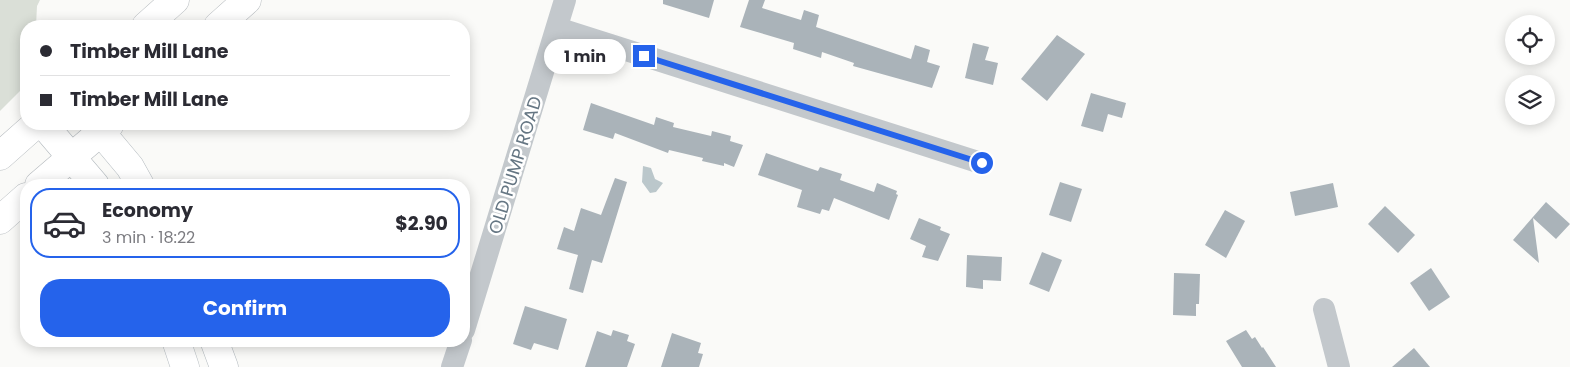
<!DOCTYPE html>
<meta charset="utf-8">
<style>
body{margin:0;font-family:Poppins,sans-serif;background:#f2f2f3;color:#2b2b33;height:100vh;display:flex;flex-direction:column;font-size:19px;white-space:nowrap}
*{box-sizing:border-box;margin:0}
p{font-size:16px;color:#7c7c81}
.icon{flex:none;width:28px;height:28px;fill:none;stroke:currentColor;stroke-width:2;stroke-linecap:round;stroke-linejoin:round}
.map{position:relative;flex:1;overflow:hidden}
.side{position:absolute;left:20px;top:179px;width:450px;height:168px;display:flex;flex-direction:column;background:#fff;border-radius:20px;box-shadow:0 2px 12px #0003}
.side>*{flex:none}
.top-card{position:absolute;left:20px;top:20px;width:450px;height:110px;border-radius:20px;box-shadow:0 2px 12px #0003;display:grid;align-content:center;height:110px;padding:0 20px;background:#fff}
.buttons{position:absolute;left:1505px;top:15px;display:grid;gap:10px}
.buttons a{display:grid;place-items:center;width:50px;height:50px;border-radius:50%;background:#fff;box-shadow:0 2px 12px #0003;font-size:25px}
.end{position:absolute;width:22px;height:22px;margin:-11px;border:6px solid #2563eb;background:#fff;box-shadow:0 0 0 2px #fff}
.from{border-radius:50%}
.bubble{position:absolute;height:35px;border-radius:18px;background:#fff;box-shadow:0 2px 12px #0003;font-size:16px;font-weight:700;line-height:35px;text-align:center}
.top-card b{display:flex;align-items:center;gap:18px;height:48px;font-size:19px}
.top-card b+b{border-top:1px solid #e1e1e2}
.top-card i{width:12px;height:12px;background:#2b2b33}
ul{padding:9px 0 0;list-style:none}
li{display:flex;align-items:center;gap:15px;height:70px;margin:0 10px 8px;padding:0 10px;border:2px solid transparent;border-radius:20px}
li div{flex:1}
li b{display:block;font-size:19px}
li em{font-style:normal;font-weight:700}
li.active{border-color:#2563eb}
li>.icon{width:45px;height:45px;stroke-width:1.5}
.primary-button{display:flex;gap:10px;margin-top:auto;padding:10px 20px}
.primary-button a{flex:1;height:58px;border-radius:20px;background:#2563eb;color:#fff;font-size:20px;font-weight:700;line-height:58px;text-align:center}
.map>svg:first-child{display:block}
.green{fill:#dadfd7}
.water{fill:#bbc7cb}
.building{fill:#aab3b9}
.lines{fill:none;stroke-linecap:round;stroke-linejoin:round}
.secondary-casing{stroke:#b3babf;stroke-width:29}
.primary-casing{stroke:#b5babe;stroke-width:29}
.street{stroke:#c3c8cc;stroke-width:22}
.secondary{stroke:#fff;stroke-width:28}
.primary{stroke:#fff;stroke-width:28}
.route{stroke:#2563eb;stroke-width:6}
.labels{text-anchor:middle;dominant-baseline:central;stroke-width:5;stroke-linejoin:round;paint-order:stroke}
.street-label{font-size:18px;fill:#657683;stroke:#fff}
</style>
<div class="map">
<svg width="1570" height="367" viewBox="0 0 1570 367">
<rect width="100%" height="100%" fill="#fafaf8"/>
<path class="green" d="M0,0H40L37,6L36,26H26V85L0,111Z"/>
<path class="water" d="M643,166L651,168L655,179L663,183L656,192L650,193L642,182Z"/>
<g class="building">
<path d="M663,0H714L709,18L663,4Z"/>
<path d="M749,0H765L762,8L801,20L804,10L819,15L816,27L911,59L915,45L930,50L927,62L940,66L932,88L853,66L854,63L822,52L821,58L793,49L794,43L740,27Z"/>
<path d="M1057,35L1085,54L1047,101L1021,79Z"/>
<path d="M973,43L989,47L985,60L998,63L993,85L965,78Z"/>
<path d="M1091,93L1126,103L1122,118L1108,114L1103,132L1081,126Z"/>
<path d="M591,103L654,125L656,117L674,123L673,127L711,136L712,131L731,136L730,141L743,145L734,167L724,163V166L702,161L703,158L669,150L668,153L615,133L613,139L583,130Z"/>
<path d="M766,153L809,168L818,171L820,167L842,174L840,180L874,192L877,183L897,191L896,194L898,195L889,220L834,198L829,211L822,209L820,214L797,207L802,190L758,175Z"/>
<path d="M615,178L627,182L602,263L592,260L583,293L569,289L578,255L557,249L564,227L574,231L581,208L601,215Z"/>
<path d="M1060,182L1082,189L1071,222L1049,215Z"/>
<path d="M1333,183L1338,207L1295,216L1290,192Z"/>
<path d="M1546,202L1570,224L1556,239L1533,218L1539,263L1513,240Z"/>
<path d="M1385,206L1415,235L1398,253L1368,224Z"/>
<path d="M1225,210L1245,221L1226,258L1205,245Z"/>
<path d="M919,218L941,227L940,230L950,234L938,261L922,257L926,246L910,239Z"/>
<path d="M1042,252L1062,260L1049,292L1029,284Z"/>
<path d="M967,255L1002,257L1001,281L983,280V289L966,287Z"/>
<path d="M1431,268L1450,297L1429,311L1410,283Z"/>
<path d="M1174,273L1200,274L1199,304H1196V316L1173,315Z"/>
<path d="M525,306L567,319L558,350L534,343L531,350L513,344Z"/>
<path d="M613,330L629,335L627,341L635,344L627,367H585L597,331L611,336Z"/>
<path d="M1246,330L1252,339L1255,337L1262,348L1263,347L1276,367H1242L1226,341Z"/>
<path d="M672,333L701,343L698,353L703,354L699,367H661Z"/>
<path d="M1414,348L1430,367H1392Z"/>
</g>
<g class="lines">
<g class="secondary-casing">
<g id="secondary">
<path d="M43,124L95,185"/>
<path d="M94,124L130,167L140,185"/>
<path d="M176,340L185,367"/>
<path d="M214,340L224,367"/>
</g>
</g>
<g class="primary-casing">
<g id="primary">
<path d="M146,26L175,0"/>
<path d="M218,26L247,0"/>
<path d="M0,156L36,124"/>
<path d="M39,185L110,124"/>
<path d="M0,220L26,197"/>
</g>
</g>
<g class="street">
<path d="M557,28L981,163"/>
<path d="M1324,309L1339,367"/>
<path d="M464,330L565,0"/>
<path d="M452,367L461,340"/>
</g>
<use href="#secondary" class="secondary"/>
<use href="#primary" class="primary"/>
</g>
<g class="lines">
<path class="route" d="M644,56L982,163"/>
</g>
<g class="labels">
<g class="street-label">
<text transform="translate(515 165) rotate(-73)">OLD PUMP ROAD</text>
</g>
</g>
</svg>
<div class="buttons">
<a><svg class="icon" aria-label="locate" viewBox="0 0 24 24"><circle cx="12" cy="12" r="6"/><path d="M12 2v4M12 18v4M2 12h4M18 12h4"/></svg></a>
<a><svg class="icon" aria-label="layers" viewBox="0 0 24 24"><path d="M12 4l9 5-9 5-9-5zM3 14l9 5 9-5"/></svg></a>
</div>
<i class="end from" style="left:982px;top:163px"></i>
<i class="end" style="left:644px;top:56px"></i>
<div class="bubble" style="left:544px;top:39px;width:82px">1 min</div>
<div class="top-card">
<b><i class="from"></i>Timber Mill Lane</b>
<b><i></i>Timber Mill Lane</b>
</div>
<section class="side">
<ul>
<li class="active"><svg class="icon" aria-label="car" viewBox="0 0 24 24"><path d="M5 17H2v-5l4-1 3-4h7l3 4 3 1v5h-3M9 17h6M6 11h13"/><circle cx="7" cy="17" r="2"/><circle cx="17" cy="17" r="2"/></svg><div><b>Economy</b><p>3 min · 18:22</p></div><em>$2.90</em></li>
</ul>
<div class="primary-button"><a>Confirm</a></div>
</section>
</div>
